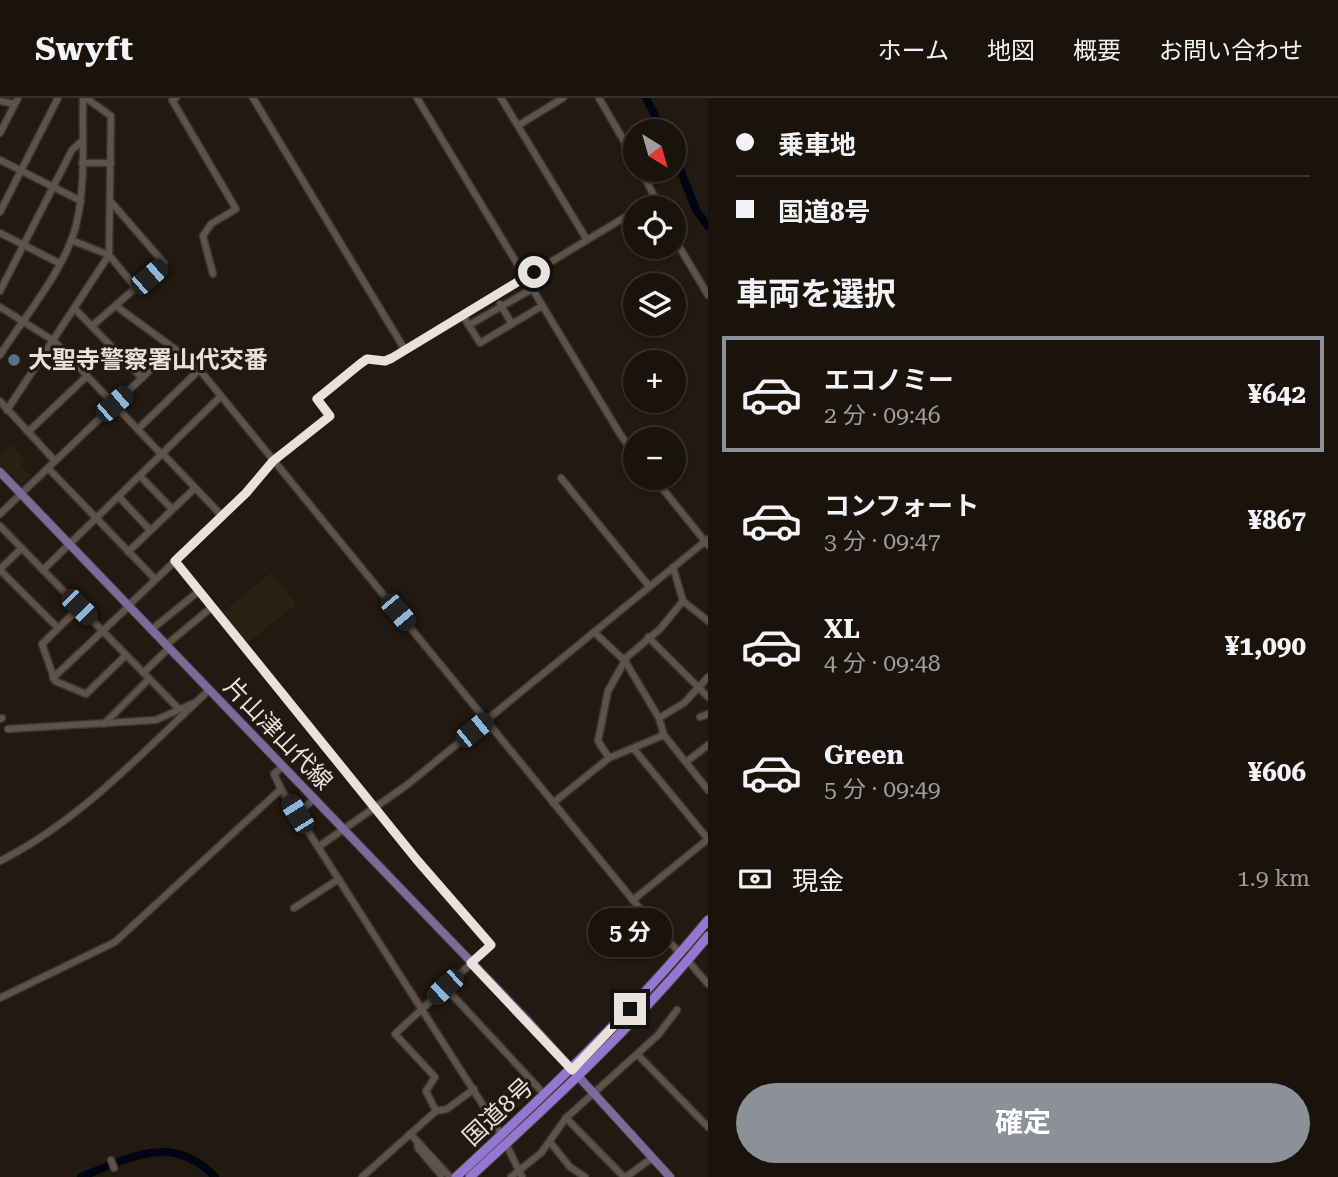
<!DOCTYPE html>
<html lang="ja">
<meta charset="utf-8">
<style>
body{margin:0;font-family:"Roboto Serif","Noto Sans JP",serif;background:#27201a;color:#f1f3f6;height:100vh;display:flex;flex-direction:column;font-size:26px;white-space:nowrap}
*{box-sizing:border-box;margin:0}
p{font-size:23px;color:#9f9e9d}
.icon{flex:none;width:38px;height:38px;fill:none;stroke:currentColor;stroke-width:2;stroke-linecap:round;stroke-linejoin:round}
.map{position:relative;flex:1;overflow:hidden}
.panel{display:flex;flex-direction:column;background:#1a130c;width:630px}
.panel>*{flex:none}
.guide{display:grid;align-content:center;height:154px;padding:0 28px;background:#1a130c}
.needle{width:46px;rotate:143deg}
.tools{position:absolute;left:623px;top:21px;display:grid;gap:14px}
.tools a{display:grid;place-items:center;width:63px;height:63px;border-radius:50%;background:#1a130c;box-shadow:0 2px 5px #0004,0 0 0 2px #38322d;font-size:35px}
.end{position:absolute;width:32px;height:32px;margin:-16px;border:9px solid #e9e2dc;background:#111;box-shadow:0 0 0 4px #111}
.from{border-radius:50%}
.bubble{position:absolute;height:49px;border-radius:24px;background:#1a130c;box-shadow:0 2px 5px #0004,0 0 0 2px #38322d;font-size:23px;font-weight:700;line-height:49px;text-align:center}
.car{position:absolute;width:21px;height:42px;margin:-21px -10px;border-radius:9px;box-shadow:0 0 5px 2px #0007;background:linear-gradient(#222 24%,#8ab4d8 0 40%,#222 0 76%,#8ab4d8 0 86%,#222 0)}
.guide b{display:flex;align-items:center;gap:24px;height:66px;font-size:26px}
.guide b+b{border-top:2px solid #38322d}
.guide i{width:18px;height:18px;background:#f1f3f6}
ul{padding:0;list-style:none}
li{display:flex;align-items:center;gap:21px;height:116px;margin:0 14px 10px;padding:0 14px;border:4px solid transparent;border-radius:0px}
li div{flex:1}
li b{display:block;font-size:26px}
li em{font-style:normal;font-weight:700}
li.on{border-color:#8c9099}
li>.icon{width:63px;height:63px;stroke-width:1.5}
h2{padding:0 28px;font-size:32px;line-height:84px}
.pay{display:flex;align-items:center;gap:18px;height:77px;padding:0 28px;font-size:26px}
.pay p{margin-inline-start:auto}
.primary-button{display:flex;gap:14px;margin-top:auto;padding:14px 28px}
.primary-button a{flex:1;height:80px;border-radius:42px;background:#8c9099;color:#fff;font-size:28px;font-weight:700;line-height:80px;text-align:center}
header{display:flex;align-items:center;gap:42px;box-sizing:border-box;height:98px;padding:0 35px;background:#1a130c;border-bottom:2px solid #38322d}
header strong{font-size:33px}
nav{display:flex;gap:38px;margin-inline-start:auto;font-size:24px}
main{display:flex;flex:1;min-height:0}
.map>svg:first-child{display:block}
.commercial{fill:#292111}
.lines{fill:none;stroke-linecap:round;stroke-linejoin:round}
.river{stroke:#000513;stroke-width:8}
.minor-casing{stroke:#3d3531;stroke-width:9}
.major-casing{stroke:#3d3531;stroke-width:10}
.highway-casing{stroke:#3d3531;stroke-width:11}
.minor{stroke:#5f5349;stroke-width:6}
.major{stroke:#7f689a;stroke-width:8}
.highway{stroke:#9576d0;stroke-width:9}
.route{stroke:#e9e2dc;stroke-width:9}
.service-dot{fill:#5c6f8a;stroke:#221910;stroke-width:2.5}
.labels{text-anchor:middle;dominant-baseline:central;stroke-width:6;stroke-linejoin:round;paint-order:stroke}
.poi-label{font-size:24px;font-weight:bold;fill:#e9e2dc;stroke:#221910;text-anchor:start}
.street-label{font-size:24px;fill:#e9e2dc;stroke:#221910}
</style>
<header>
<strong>Swyft</strong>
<nav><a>ホーム</a><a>地図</a><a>概要</a><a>お問い合わせ</a></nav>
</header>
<main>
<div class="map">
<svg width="708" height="1079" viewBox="0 0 708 1079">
<rect width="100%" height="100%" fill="#221910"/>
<g class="commercial">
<path d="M11,347L25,363L21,368L31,378L22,386L0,367V357Z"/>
<path d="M271,475L296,506L245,547L220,516Z"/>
<path d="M522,977L537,992L501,1026L488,1007Z"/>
</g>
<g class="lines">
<g class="river">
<path d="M646,0L663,33"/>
<path d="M674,56L696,112L708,128"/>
<path d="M81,1079C129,1060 172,1034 215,1079"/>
</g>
<g class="minor-casing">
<g id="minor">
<path d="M176,0L172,2L236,111L211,126L203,138L213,176"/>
<path d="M253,0L405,252"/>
<path d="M417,0L620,336L635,357"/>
<path d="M501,0L587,142"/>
<path d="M599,0L635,62"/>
<path d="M0,3L14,6"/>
<path d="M519,27L563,0"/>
<path d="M0,35L18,0"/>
<path d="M0,62L81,103"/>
<path d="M82,65H111"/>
<path d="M641,72L660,110"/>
<path d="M639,110L655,101"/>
<path d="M0,114L58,0"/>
<path d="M0,135L59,165"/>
<path d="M674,140L708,197"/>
<path d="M71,142L109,157L136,190"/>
<path d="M0,193L72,52L82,43"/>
<path d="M500,206L512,226"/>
<path d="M116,208L194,265L655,829L680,855"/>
<path d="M0,209L54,243L162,357"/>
<path d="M75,211L142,280"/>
<path d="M463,218L480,245L542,208"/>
<path d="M469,227L532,191"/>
<path d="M92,228L164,165L111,104"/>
<path d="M0,257C25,218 68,168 77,123C86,83 82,40 83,0"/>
<path d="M0,303L55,363"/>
<path d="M7,312L109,157L111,18L86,0"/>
<path d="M138,331L199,272"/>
<path d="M28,334L87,278"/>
<path d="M163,356L222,418"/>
<path d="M48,370L155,481"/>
<path d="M140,378L172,411"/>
<path d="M561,380L649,488"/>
<path d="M654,380L708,447"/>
<path d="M119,399L150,432"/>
<path d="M0,416L173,250"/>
<path d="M0,428L178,610"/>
<path d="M128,454L195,390"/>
<path d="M175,463L417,762L491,847L395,936L435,979L426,993L436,1013"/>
<path d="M673,469L683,503L708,523"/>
<path d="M0,471L22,450"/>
<path d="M0,472L58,530"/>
<path d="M43,472L220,299"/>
<path d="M128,508L246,395L273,363L329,318L317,301L360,266L367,261L385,263L392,260L635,113"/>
<path d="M80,509L42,546L55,583L86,596L126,557"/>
<path d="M151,532L199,493"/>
<path d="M594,534L625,563L659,620L664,637L708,692"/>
<path d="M648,539L708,599"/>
<path d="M166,547L212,509"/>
<path d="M143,575L169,550"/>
<path d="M53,580L129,508"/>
<path d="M700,619L708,616"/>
<path d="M659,620L684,605L708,579"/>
<path d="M0,621L2,620"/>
<path d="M104,626L149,581"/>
<path d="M8,631L156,622L194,605"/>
<path d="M633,650L708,741"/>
<path d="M609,660L598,643L608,593L627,559L660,531L683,503"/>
<path d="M686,664L708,647"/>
<path d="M282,669L274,676L281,691L502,1037"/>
<path d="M553,705L609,660L664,637"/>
<path d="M297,716L314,701"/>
<path d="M318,749L407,687L708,441"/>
<path d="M0,763C81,722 143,654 209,592"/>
<path d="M633,802L708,741"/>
<path d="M294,810L339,781"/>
<path d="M688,863L708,886"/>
<path d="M445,889L545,997"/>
<path d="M0,900L115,844L281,691"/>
<path d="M638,957L708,1029"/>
<path d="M566,1020L624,1079"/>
<path d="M410,1036L417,1043L418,1050L441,1077"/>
<path d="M418,1044L450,1079"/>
<path d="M550,1044L570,1069L585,1079"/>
<path d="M506,1046L522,1079"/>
<path d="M111,1062L114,1070"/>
<path d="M362,1079L436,1013L447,1011L474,991"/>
<path d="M511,1079L541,1055L566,1020L658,937L677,912"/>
<path d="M626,1079L652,1060"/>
</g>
</g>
<g class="major-casing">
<path id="major" d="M0,374L527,922L670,1079"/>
</g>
<g class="highway-casing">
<g id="highway">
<path d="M456,1079C545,997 631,915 708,822"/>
<path d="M470,1079C554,1002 636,926 708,838"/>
</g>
</g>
<use href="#minor" class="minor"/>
<use href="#major" class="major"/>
<use href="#highway" class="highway"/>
</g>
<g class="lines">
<path class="route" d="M534,174L392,260L385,263L367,261L360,266L317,301L330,318L273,363L246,395L175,463L417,762L491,847L471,865L572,972L630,911"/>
</g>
<circle class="service-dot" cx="14" cy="262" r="7"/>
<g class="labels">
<g class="poi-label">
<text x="28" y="262">大聖寺警察署山代交番</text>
</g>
<g class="street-label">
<text transform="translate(278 636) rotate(46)">片山津山代線</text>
<text transform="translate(498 1014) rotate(-43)">国道8号</text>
</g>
</g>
</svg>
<div class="tools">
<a><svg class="needle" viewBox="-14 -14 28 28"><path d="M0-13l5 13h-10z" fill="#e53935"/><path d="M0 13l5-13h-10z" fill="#9f9e9d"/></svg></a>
<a><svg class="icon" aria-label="locate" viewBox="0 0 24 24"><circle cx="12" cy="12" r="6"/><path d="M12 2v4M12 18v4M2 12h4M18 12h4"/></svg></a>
<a><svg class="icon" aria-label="layers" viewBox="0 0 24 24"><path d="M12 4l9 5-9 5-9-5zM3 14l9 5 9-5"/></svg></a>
<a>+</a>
<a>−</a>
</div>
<i class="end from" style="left:534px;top:174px"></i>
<i class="end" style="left:630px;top:911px"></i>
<div class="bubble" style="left:588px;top:810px;width:84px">5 分</div>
<i class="car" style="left:149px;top:179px;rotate:49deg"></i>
<i class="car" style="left:114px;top:306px;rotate:49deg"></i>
<i class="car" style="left:79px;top:509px;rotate:135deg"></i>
<i class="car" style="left:398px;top:514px;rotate:140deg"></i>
<i class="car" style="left:474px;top:632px;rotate:51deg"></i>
<i class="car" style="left:297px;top:716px;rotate:328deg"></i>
<i class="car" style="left:445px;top:889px;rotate:227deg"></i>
</div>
<section class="panel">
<div class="guide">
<b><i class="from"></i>乗車地</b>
<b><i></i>国道8号</b>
</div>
<h2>車両を選択</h2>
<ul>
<li class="on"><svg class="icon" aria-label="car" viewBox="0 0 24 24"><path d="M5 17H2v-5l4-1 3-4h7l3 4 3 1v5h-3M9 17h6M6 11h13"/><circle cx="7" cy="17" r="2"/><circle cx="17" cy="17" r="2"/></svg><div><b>エコノミー</b><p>2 分 · 09:46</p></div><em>¥642</em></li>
<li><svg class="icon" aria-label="car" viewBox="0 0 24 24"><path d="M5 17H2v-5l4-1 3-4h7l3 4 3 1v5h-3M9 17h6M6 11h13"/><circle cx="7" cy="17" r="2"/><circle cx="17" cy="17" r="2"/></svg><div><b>コンフォート</b><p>3 分 · 09:47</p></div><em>¥867</em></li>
<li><svg class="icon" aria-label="car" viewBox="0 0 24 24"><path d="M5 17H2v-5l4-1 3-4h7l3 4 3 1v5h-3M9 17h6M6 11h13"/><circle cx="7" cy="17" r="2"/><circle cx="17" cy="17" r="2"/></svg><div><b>XL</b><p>4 分 · 09:48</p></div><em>¥1,090</em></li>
<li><svg class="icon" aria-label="car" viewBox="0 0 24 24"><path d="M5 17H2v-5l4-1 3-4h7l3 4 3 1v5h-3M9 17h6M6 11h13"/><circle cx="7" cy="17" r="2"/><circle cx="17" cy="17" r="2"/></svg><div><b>Green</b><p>5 分 · 09:49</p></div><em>¥606</em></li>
</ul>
<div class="pay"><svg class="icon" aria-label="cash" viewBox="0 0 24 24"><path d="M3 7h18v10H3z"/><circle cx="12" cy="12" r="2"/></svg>現金<p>1.9 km</p></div>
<div class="primary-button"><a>確定</a></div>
</section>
</main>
